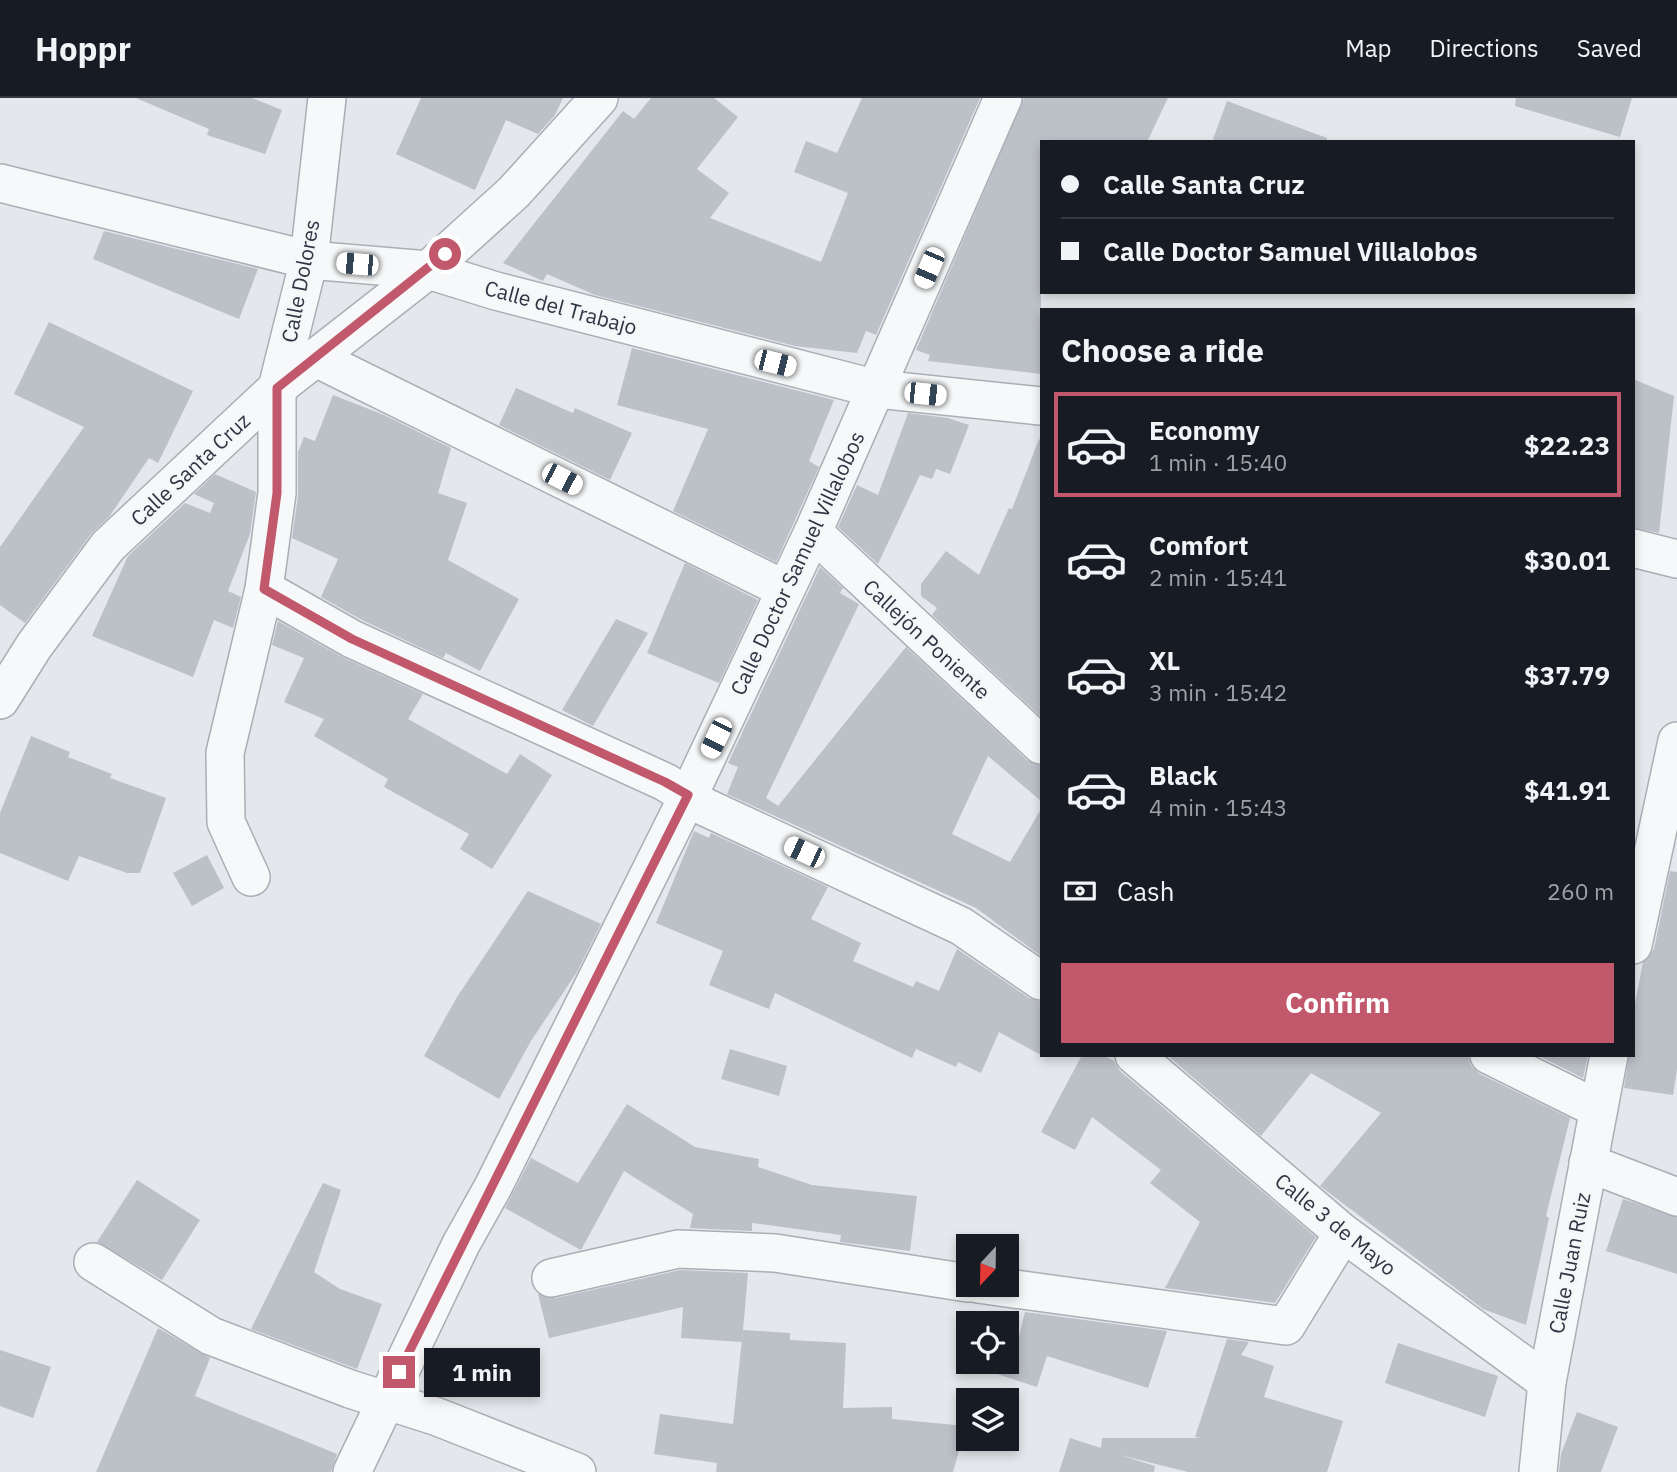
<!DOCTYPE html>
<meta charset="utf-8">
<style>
body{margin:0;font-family:"IBM Plex Sans",sans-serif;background:#242831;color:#f1f3f6;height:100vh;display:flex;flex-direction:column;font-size:26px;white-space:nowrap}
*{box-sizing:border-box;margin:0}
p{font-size:23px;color:#9ea1a6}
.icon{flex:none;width:38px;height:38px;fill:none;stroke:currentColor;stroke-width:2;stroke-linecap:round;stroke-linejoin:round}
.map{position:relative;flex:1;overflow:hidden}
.panel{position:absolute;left:1040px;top:210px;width:595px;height:749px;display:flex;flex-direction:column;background:#171b24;border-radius:0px;box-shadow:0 4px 10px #0003}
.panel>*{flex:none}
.banner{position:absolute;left:1040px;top:42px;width:595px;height:154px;border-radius:0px;box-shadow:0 4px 10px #0003;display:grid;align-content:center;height:154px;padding:0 21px;background:#171b24}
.needle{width:46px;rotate:202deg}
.buttons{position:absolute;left:956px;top:1136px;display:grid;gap:14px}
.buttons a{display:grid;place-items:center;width:63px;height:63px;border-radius:0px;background:#171b24;box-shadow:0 4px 10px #0003;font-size:35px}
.end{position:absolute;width:32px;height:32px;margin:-16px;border:9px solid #c1586b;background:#fff;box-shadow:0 0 0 4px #fff}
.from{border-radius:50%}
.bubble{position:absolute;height:49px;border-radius:0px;background:#171b24;box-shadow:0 4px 10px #0003;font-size:23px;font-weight:700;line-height:49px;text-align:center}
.car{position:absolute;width:21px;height:42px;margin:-21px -10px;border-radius:9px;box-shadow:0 0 5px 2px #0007;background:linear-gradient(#fff 24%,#345 0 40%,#fff 0 76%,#345 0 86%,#fff 0)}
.banner b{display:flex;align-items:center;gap:24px;height:66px;font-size:26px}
.banner b+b{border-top:2px solid #363941}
.banner i{width:18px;height:18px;background:#f1f3f6}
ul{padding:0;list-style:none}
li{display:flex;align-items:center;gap:21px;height:105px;margin:0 14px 10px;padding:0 7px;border:4px solid transparent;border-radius:0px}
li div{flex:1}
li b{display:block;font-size:26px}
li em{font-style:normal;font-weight:700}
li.current{border-color:#c1586b}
li>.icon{width:63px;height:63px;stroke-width:1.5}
h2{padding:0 21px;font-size:32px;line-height:84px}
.pay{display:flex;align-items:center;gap:18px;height:77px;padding:0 21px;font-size:26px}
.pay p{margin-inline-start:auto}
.action{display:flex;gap:14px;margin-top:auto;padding:14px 21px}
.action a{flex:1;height:80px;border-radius:0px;background:#c1586b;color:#fff;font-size:28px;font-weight:700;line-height:80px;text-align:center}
header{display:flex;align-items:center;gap:42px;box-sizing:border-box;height:98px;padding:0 35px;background:#171b24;border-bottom:2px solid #363941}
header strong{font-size:33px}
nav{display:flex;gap:38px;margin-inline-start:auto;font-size:24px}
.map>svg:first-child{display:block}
.building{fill:#bcc1c7}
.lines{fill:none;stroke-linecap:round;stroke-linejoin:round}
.street-casing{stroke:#aaaeb5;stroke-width:40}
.street{stroke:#f7f8f9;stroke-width:37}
.route{stroke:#c1586b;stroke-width:9}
.labels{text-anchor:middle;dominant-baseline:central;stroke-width:5;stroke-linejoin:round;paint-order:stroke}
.street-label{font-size:21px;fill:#2e3542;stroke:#f4f6f8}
</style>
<header>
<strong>Hoppr</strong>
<nav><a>Map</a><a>Directions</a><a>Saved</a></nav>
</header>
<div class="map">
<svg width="1677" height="1374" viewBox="0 0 1677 1374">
<rect width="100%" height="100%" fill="#e4e7eb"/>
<g class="building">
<path d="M136,0H252L282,12L265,56L207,37L209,31Z"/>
<path d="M421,0H563L555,17L538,36L506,22L475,92L396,56Z"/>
<path d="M651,0H714L738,19L697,71L729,95L710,120L821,164L848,95L794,74L806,43L837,55L862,0H980L876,237L866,233L857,255L795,248L595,197L547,176L543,183L503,165L623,13L634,21Z"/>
<path d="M1024,0H1168L1147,44H1041V276L928,263L930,257L916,252Z"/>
<path d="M1516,0H1632L1620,39L1515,8Z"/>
<path d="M1227,3L1327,40V44H1212Z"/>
<path d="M104,133L258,171L239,221L93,161Z"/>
<path d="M49,224L193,293L158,365L149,360L109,419L91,436L25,525L0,507V449L84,329L14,296Z"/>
<path d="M632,250L834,302L809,363L819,369L776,464L673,413L708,331L617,307Z"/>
<path d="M1633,281L1674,298L1659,435L1633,430Z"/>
<path d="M516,290L573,315L575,310L632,335L610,382L499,327Z"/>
<path d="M333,297L384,317L451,350L438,395L467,405L448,462L519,501L480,573L446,555L443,560L362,522L321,499L338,461L292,440L298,398V354L304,339L315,343Z"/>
<path d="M908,315L948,320L969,327L950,376L936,371L932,381L920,377L878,466L838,429L857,387L878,397Z"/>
<path d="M1039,341L1041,342V619L932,517L937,510L921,498V486L946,453L979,477L1009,410L1012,411Z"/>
<path d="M215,376L256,394L250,436L228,493L241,499L233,530L214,522L193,579L92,538L128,458L185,405L210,415L214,405L194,396Z"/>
<path d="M685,465L758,502L719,585L647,555Z"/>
<path d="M820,469L843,490L840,495L859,506L766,700L778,708L906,549L1027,662L1041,667V703L988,658L952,736L1010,764L1041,711V858L976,810L727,696L738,669L728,665Z"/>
<path d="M616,521L648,535L593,628L562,612Z"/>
<path d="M278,523L342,559L423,596L408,621L507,676L520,656L552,677L492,771L460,751L469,736L384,689L388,681L314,638L324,621L284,604L304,560L272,547Z"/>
<path d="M31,638L70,654L68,659L112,676L110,680L166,700L140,775H127L79,758L68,783L0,755V715Z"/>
<path d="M694,733L709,740L711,735L828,789L811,821L861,845L853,863L913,889L916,883L939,893L957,851L1029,900L1041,904V957L999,934L981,975L958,964L956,969L916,951L912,960L775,895L769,911L709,887L723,853L656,825Z"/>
<path d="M207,757L224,790L192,808L173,775Z"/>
<path d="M1670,773L1677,774V971L1673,997L1624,990L1629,957H1633V916L1643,864L1654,851Z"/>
<path d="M528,793L601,826L577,874L531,943L499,1001L424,958L457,899Z"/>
<path d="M730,951L787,968L779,998L721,981Z"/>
<path d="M1082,957H1103L1114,963L1120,973L1316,1139L1275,1205L1165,1190L1200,1124L1150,1085L1161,1072L1092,1019L1075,1052L1041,1034Z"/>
<path d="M1167,957H1468L1471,968L1480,976L1570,1020L1546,1118L1549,1120L1526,1227L1483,1211L1320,1088L1381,1015L1311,975L1261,1038Z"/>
<path d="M1537,957H1588L1583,980Z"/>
<path d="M627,1006L695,1049L759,1061L758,1069L812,1087L917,1098L910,1153L840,1144L841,1137L752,1125V1133L690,1130L693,1116L624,1073L581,1152L505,1110L531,1060L578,1085Z"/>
<path d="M137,1082L200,1122L162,1182L97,1144Z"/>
<path d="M323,1085L341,1092L314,1174L340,1191L382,1206L357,1271L251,1231Z"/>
<path d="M1623,1101L1677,1119V1176L1606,1153Z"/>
<path d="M680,1172L748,1175L742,1244L681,1240L683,1209L549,1240L538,1196L556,1200Z"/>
<path d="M1025,1214L1167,1233L1148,1290L1047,1258L1037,1289L997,1276L1001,1264H1006L1009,1236L1019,1239Z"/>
<path d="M158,1230L210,1260L195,1298L337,1356L331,1374H96Z"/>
<path d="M743,1232L790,1235V1242L846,1245L843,1310L892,1309V1321L966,1328L953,1374H716L717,1365L654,1356L660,1316L733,1326Z"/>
<path d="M1227,1241L1249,1244L1241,1257L1274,1268L1264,1299L1343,1323L1327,1374H1188L1120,1357L1155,1368L1154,1374H1059L1070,1340L1101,1350L1102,1340H1201L1195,1339Z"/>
<path d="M1398,1245L1498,1278L1485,1319L1385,1285Z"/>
<path d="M0,1252L51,1269L33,1320L0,1308Z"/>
<path d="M1577,1314L1618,1329L1601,1374H1559L1561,1356Z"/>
</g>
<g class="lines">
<g class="street-casing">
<g id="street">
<path d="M0,85L309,162L428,172L496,193L877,291L1041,308"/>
<path d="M316,260L784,491"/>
<path d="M813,434L1041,647"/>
<path d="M1633,450L1677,461"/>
<path d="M264,491L352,541L665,684L705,709L961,828L1041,883"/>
<path d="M0,602L34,548L108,448L277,290L428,172L514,94L599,0"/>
<path d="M251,779L226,724L225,655L264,491L277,395V290L309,162L327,0"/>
<path d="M1633,847L1677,643"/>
<path d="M1134,957L1343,1135L1547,1284"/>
<path d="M1489,957L1598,1011"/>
<path d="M1588,1065L1677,1099"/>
<path d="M93,1164L211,1238L350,1291L435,1318L577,1374"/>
<path d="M551,1180L678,1151L775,1155L968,1185"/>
<path d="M978,1186L1286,1228L1343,1135"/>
<path d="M352,1374L461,1146L493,1089L696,682L813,434L1003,0"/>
<path d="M1538,1374L1547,1284L1609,957"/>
</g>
</g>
<use href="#street" class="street"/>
</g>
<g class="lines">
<path class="route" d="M399,1274L688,697L665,684L352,541L264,491L277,395V290L445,156"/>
</g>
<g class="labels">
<g class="street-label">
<text transform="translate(300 183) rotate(-79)">Calle Dolores</text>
<text transform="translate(561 209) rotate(15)">Calle del Trabajo</text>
<text transform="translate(190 371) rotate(-43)">Calle Santa Cruz</text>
<text transform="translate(797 465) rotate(-65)">Calle Doctor Samuel Villalobos</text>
<text transform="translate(927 541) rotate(43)">Callejón Poniente</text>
<text transform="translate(1336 1126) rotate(39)">Calle 3 de Mayo</text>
<text transform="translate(1569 1165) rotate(-79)">Calle Juan Ruiz</text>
</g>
</g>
</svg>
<div class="buttons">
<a><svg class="needle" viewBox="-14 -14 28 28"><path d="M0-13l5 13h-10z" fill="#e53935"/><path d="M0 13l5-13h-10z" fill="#9ea1a6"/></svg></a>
<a><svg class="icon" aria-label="locate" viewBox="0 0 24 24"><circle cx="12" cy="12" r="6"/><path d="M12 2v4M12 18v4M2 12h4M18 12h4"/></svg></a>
<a><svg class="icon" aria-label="layers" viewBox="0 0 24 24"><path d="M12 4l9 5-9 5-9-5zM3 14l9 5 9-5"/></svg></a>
</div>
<i class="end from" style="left:445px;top:156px"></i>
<i class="end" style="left:399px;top:1274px"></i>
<div class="bubble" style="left:424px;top:1250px;width:116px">1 min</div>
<i class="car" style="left:357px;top:166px;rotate:275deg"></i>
<i class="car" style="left:929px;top:170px;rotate:203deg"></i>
<i class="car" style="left:775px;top:265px;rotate:104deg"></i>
<i class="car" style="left:925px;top:296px;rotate:96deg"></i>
<i class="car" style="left:562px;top:381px;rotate:117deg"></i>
<i class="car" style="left:716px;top:640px;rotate:206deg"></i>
<i class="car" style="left:804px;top:754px;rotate:295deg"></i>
<div class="banner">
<b><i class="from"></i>Calle Santa Cruz</b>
<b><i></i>Calle Doctor Samuel Villalobos</b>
</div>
<section class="panel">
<h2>Choose a ride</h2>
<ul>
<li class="current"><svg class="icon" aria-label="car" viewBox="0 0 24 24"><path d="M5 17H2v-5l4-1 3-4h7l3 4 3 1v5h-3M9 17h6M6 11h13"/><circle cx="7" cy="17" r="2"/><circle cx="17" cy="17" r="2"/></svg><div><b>Economy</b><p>1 min · 15:40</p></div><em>$22.23</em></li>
<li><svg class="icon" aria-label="car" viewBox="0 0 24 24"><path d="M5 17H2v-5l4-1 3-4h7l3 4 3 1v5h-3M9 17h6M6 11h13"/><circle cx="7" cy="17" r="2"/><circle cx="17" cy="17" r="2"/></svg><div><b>Comfort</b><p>2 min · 15:41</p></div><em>$30.01</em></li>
<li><svg class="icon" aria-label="car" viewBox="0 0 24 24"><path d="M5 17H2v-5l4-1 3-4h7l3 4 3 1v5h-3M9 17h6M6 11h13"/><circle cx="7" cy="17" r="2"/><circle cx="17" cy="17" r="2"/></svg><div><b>XL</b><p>3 min · 15:42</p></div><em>$37.79</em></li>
<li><svg class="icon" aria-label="car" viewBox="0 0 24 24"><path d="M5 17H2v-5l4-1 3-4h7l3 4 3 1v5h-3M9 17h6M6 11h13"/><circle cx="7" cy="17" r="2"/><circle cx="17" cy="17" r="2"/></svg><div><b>Black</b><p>4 min · 15:43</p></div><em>$41.91</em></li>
</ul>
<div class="pay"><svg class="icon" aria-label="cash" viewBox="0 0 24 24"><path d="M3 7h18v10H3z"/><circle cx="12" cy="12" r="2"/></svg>Cash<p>260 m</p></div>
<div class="action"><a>Confirm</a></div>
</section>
</div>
